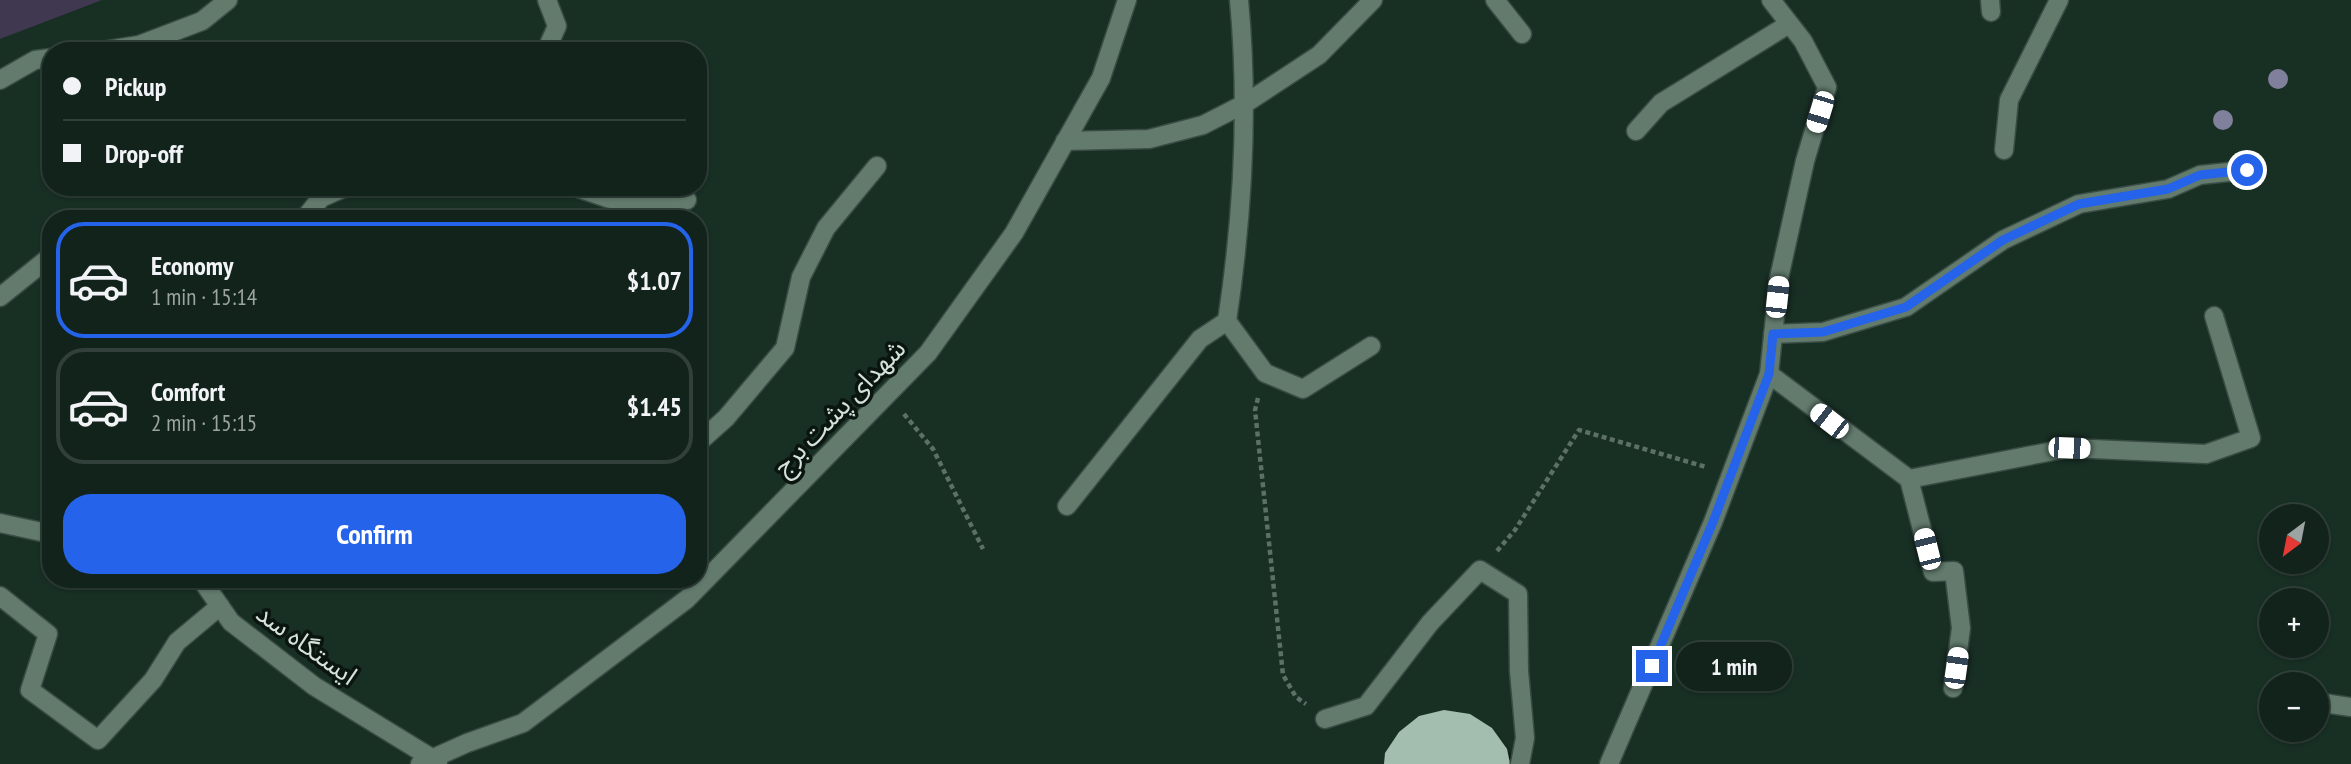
<!DOCTYPE html>
<meta charset="utf-8">
<style>
body{margin:0;font-family:"PT Sans Narrow","Noto Sans Arabic",sans-serif;background:#1f2f28;color:#f1f3f6;height:100vh;display:flex;flex-direction:column;font-size:26px;white-space:nowrap}
*{box-sizing:border-box;margin:0}
p{font-size:23px;color:#9ca4a3}
.icon{flex:none;width:38px;height:38px;fill:none;stroke:currentColor;stroke-width:2;stroke-linecap:round;stroke-linejoin:round}
.map{position:relative;flex:1;overflow:hidden}
.drawer{position:absolute;left:42px;top:210px;width:665px;height:378px;display:flex;flex-direction:column;background:#12231b;border-radius:28px;box-shadow:0 2px 5px #0004,0 0 0 2px #31403a}
.drawer>*{flex:none}
.guide{position:absolute;left:42px;top:42px;width:665px;height:154px;border-radius:28px;box-shadow:0 2px 5px #0004,0 0 0 2px #31403a;display:grid;align-content:center;height:154px;padding:0 21px;background:#12231b}
.needle{width:46px;rotate:212deg}
.tools{position:absolute;left:2259px;top:504px;display:grid;gap:14px}
.tools a{display:grid;place-items:center;width:70px;height:70px;border-radius:50%;background:#12231b;box-shadow:0 2px 5px #0004,0 0 0 2px #31403a;font-size:35px}
.end{position:absolute;width:32px;height:32px;margin:-16px;border:9px solid #2563eb;background:#fff;box-shadow:0 0 0 4px #fff}
.from{border-radius:50%}
.bubble{position:absolute;height:49px;border-radius:24px;background:#12231b;box-shadow:0 2px 5px #0004,0 0 0 2px #31403a;font-size:23px;font-weight:800;line-height:49px;text-align:center}
.car{position:absolute;width:21px;height:42px;margin:-21px -10px;border-radius:9px;box-shadow:0 0 5px 2px #0007;background:linear-gradient(#fff 24%,#345 0 40%,#fff 0 76%,#345 0 86%,#fff 0)}
.guide b{display:flex;align-items:center;gap:24px;height:66px;font-size:26px}
.guide b+b{border-top:2px solid #31403a}
.guide i{width:18px;height:18px;background:#f1f3f6}
ul{padding:12px 0 0;list-style:none}
li{display:flex;align-items:center;gap:21px;height:116px;margin:0 14px 10px;padding:0 7px;border:4px solid #31403a;border-radius:28px}
li div{flex:1}
li b{display:block;font-size:26px}
li em{font-style:normal;font-weight:800}
li.selected{border-color:#2563eb}
li>.icon{width:63px;height:63px;stroke-width:1.5}
.primary-button{display:flex;gap:14px;margin-top:auto;padding:14px 21px}
.primary-button a{flex:1;height:80px;border-radius:28px;background:#2563eb;color:#fff;font-size:28px;font-weight:800;line-height:80px;text-align:center}
.map>svg:first-child{display:block}
.green{fill:#403850}
.building{fill:#a3beaf;filter:url(#shadow)}
.lines{fill:none;stroke-linecap:round;stroke-linejoin:round}
.minor-casing{stroke:#394c43;stroke-width:21}
.path{stroke:#5c7066;stroke-width:4.5;stroke-dasharray:5 3.5;stroke-linecap:butt}
.minor{stroke:#627b6d;stroke-width:18}
.tree{fill:#80809c}
.route{stroke:#2563eb;stroke-width:9}
.labels{text-anchor:middle;dominant-baseline:central;stroke-width:7;stroke-linejoin:round;paint-order:stroke}
.street-label{font-size:26px;fill:#d5e3db;stroke:#0b1510}
</style>
<div class="map">
<svg width="2351" height="764" viewBox="0 0 2351 764">
<defs>
<filter id="shadow"><feDropShadow dx="4.5" dy="8" stdDeviation="2" flood-color="#0009"/></filter>
</defs>
<rect width="100%" height="100%" fill="#182f24"/>
<path class="green" d="M0,0H102L0,39Z"/>
<path class="building" d="M1444,710L1470,714L1492,728L1507,749L1510,764H1384L1385,753L1399,732L1419,716Z"/>
<g class="lines">
<g class="minor-casing">
<g id="minor">
<path d="M1239,0C1249,107 1243,215 1227,321L1265,373L1303,389L1371,346"/>
<path d="M1495,0L1522,34"/>
<path d="M1990,0L1991,12"/>
<path d="M101,51L139,45L202,21L228,0"/>
<path d="M546,51L557,26L547,0"/>
<path d="M0,80L35,60L51,58"/>
<path d="M1636,131L1661,103L1789,24"/>
<path d="M1065,141L1149,139L1203,125L1246,103L1319,55L1373,0"/>
<path d="M2004,150L2009,100L2059,0"/>
<path d="M575,187L610,199L687,200"/>
<path d="M304,219L321,198L346,187"/>
<path d="M0,297L51,256"/>
<path d="M1773,334L1823,332L1906,307L2003,240L2079,204L2168,189L2200,175L2247,170"/>
<path d="M1769,374L1909,479L2069,448L2206,454L2251,438L2214,316"/>
<path d="M698,443L726,418L785,348L801,277L826,228L877,166"/>
<path d="M1909,479L1933,572L1954,571L1961,628L1953,688"/>
<path d="M1067,506L1200,339L1227,321"/>
<path d="M0,523L51,534"/>
<path d="M201,579L231,622L314,686L438,762"/>
<path d="M0,596L48,634L30,690L98,740L153,680L177,642L220,606"/>
<path d="M2317,702L2351,707"/>
<path d="M1325,719L1366,706L1430,623L1480,570L1518,594L1519,671L1525,738L1520,764"/>
<path d="M420,764L467,743L523,723L687,599L928,353L1014,233L1101,78L1127,0"/>
<path d="M1609,764L1713,522L1769,374L1779,278L1805,161L1827,87L1803,41L1771,0"/>
</g>
</g>
<g class="path">
<path d="M1258,398L1255,410L1283,675L1296,697L1306,704"/>
<path d="M904,414L933,449L983,549"/>
<path d="M1497,551L1515,530L1579,430L1706,467"/>
</g>
<use href="#minor" class="minor"/>
</g>
<g class="tree">
<circle cx="2278" cy="79" r="10"/>
<circle cx="2223" cy="120" r="10"/>
</g>
<g class="lines">
<path class="route" d="M1652,666L1713,522L1769,374L1773,334L1823,332L1906,307L2003,240L2079,204L2168,189L2200,175L2247,170"/>
</g>
<g class="labels">
<g class="street-label">
<text transform="translate(839 407) rotate(-46)">شهدای پشت برج</text>
<text transform="translate(307 644) rotate(36)">ایستگاه سد</text>
</g>
</g>
</svg>
<div class="tools">
<a><svg class="needle" viewBox="-14 -14 28 28"><path d="M0-13l5 13h-10z" fill="#e53935"/><path d="M0 13l5-13h-10z" fill="#9ca4a3"/></svg></a>
<a>+</a>
<a>−</a>
</div>
<i class="end from" style="left:2247px;top:170px"></i>
<i class="end" style="left:1652px;top:666px"></i>
<div class="bubble" style="left:1676px;top:642px;width:116px">1 min</div>
<i class="car" style="left:1820px;top:112px;rotate:197deg"></i>
<i class="car" style="left:1777px;top:297px;rotate:6deg"></i>
<i class="car" style="left:1829px;top:421px;rotate:308deg"></i>
<i class="car" style="left:2069px;top:448px;rotate:92deg"></i>
<i class="car" style="left:1927px;top:549px;rotate:346deg"></i>
<i class="car" style="left:1956px;top:668px;rotate:8deg"></i>
<div class="guide">
<b><i class="from"></i>Pickup</b>
<b><i></i>Drop-off</b>
</div>
<section class="drawer">
<ul>
<li class="selected"><svg class="icon" aria-label="car" viewBox="0 0 24 24"><path d="M5 17H2v-5l4-1 3-4h7l3 4 3 1v5h-3M9 17h6M6 11h13"/><circle cx="7" cy="17" r="2"/><circle cx="17" cy="17" r="2"/></svg><div><b>Economy</b><p>1 min · 15:14</p></div><em>$1.07</em></li>
<li><svg class="icon" aria-label="car" viewBox="0 0 24 24"><path d="M5 17H2v-5l4-1 3-4h7l3 4 3 1v5h-3M9 17h6M6 11h13"/><circle cx="7" cy="17" r="2"/><circle cx="17" cy="17" r="2"/></svg><div><b>Comfort</b><p>2 min · 15:15</p></div><em>$1.45</em></li>
</ul>
<div class="primary-button"><a>Confirm</a></div>
</section>
</div>
